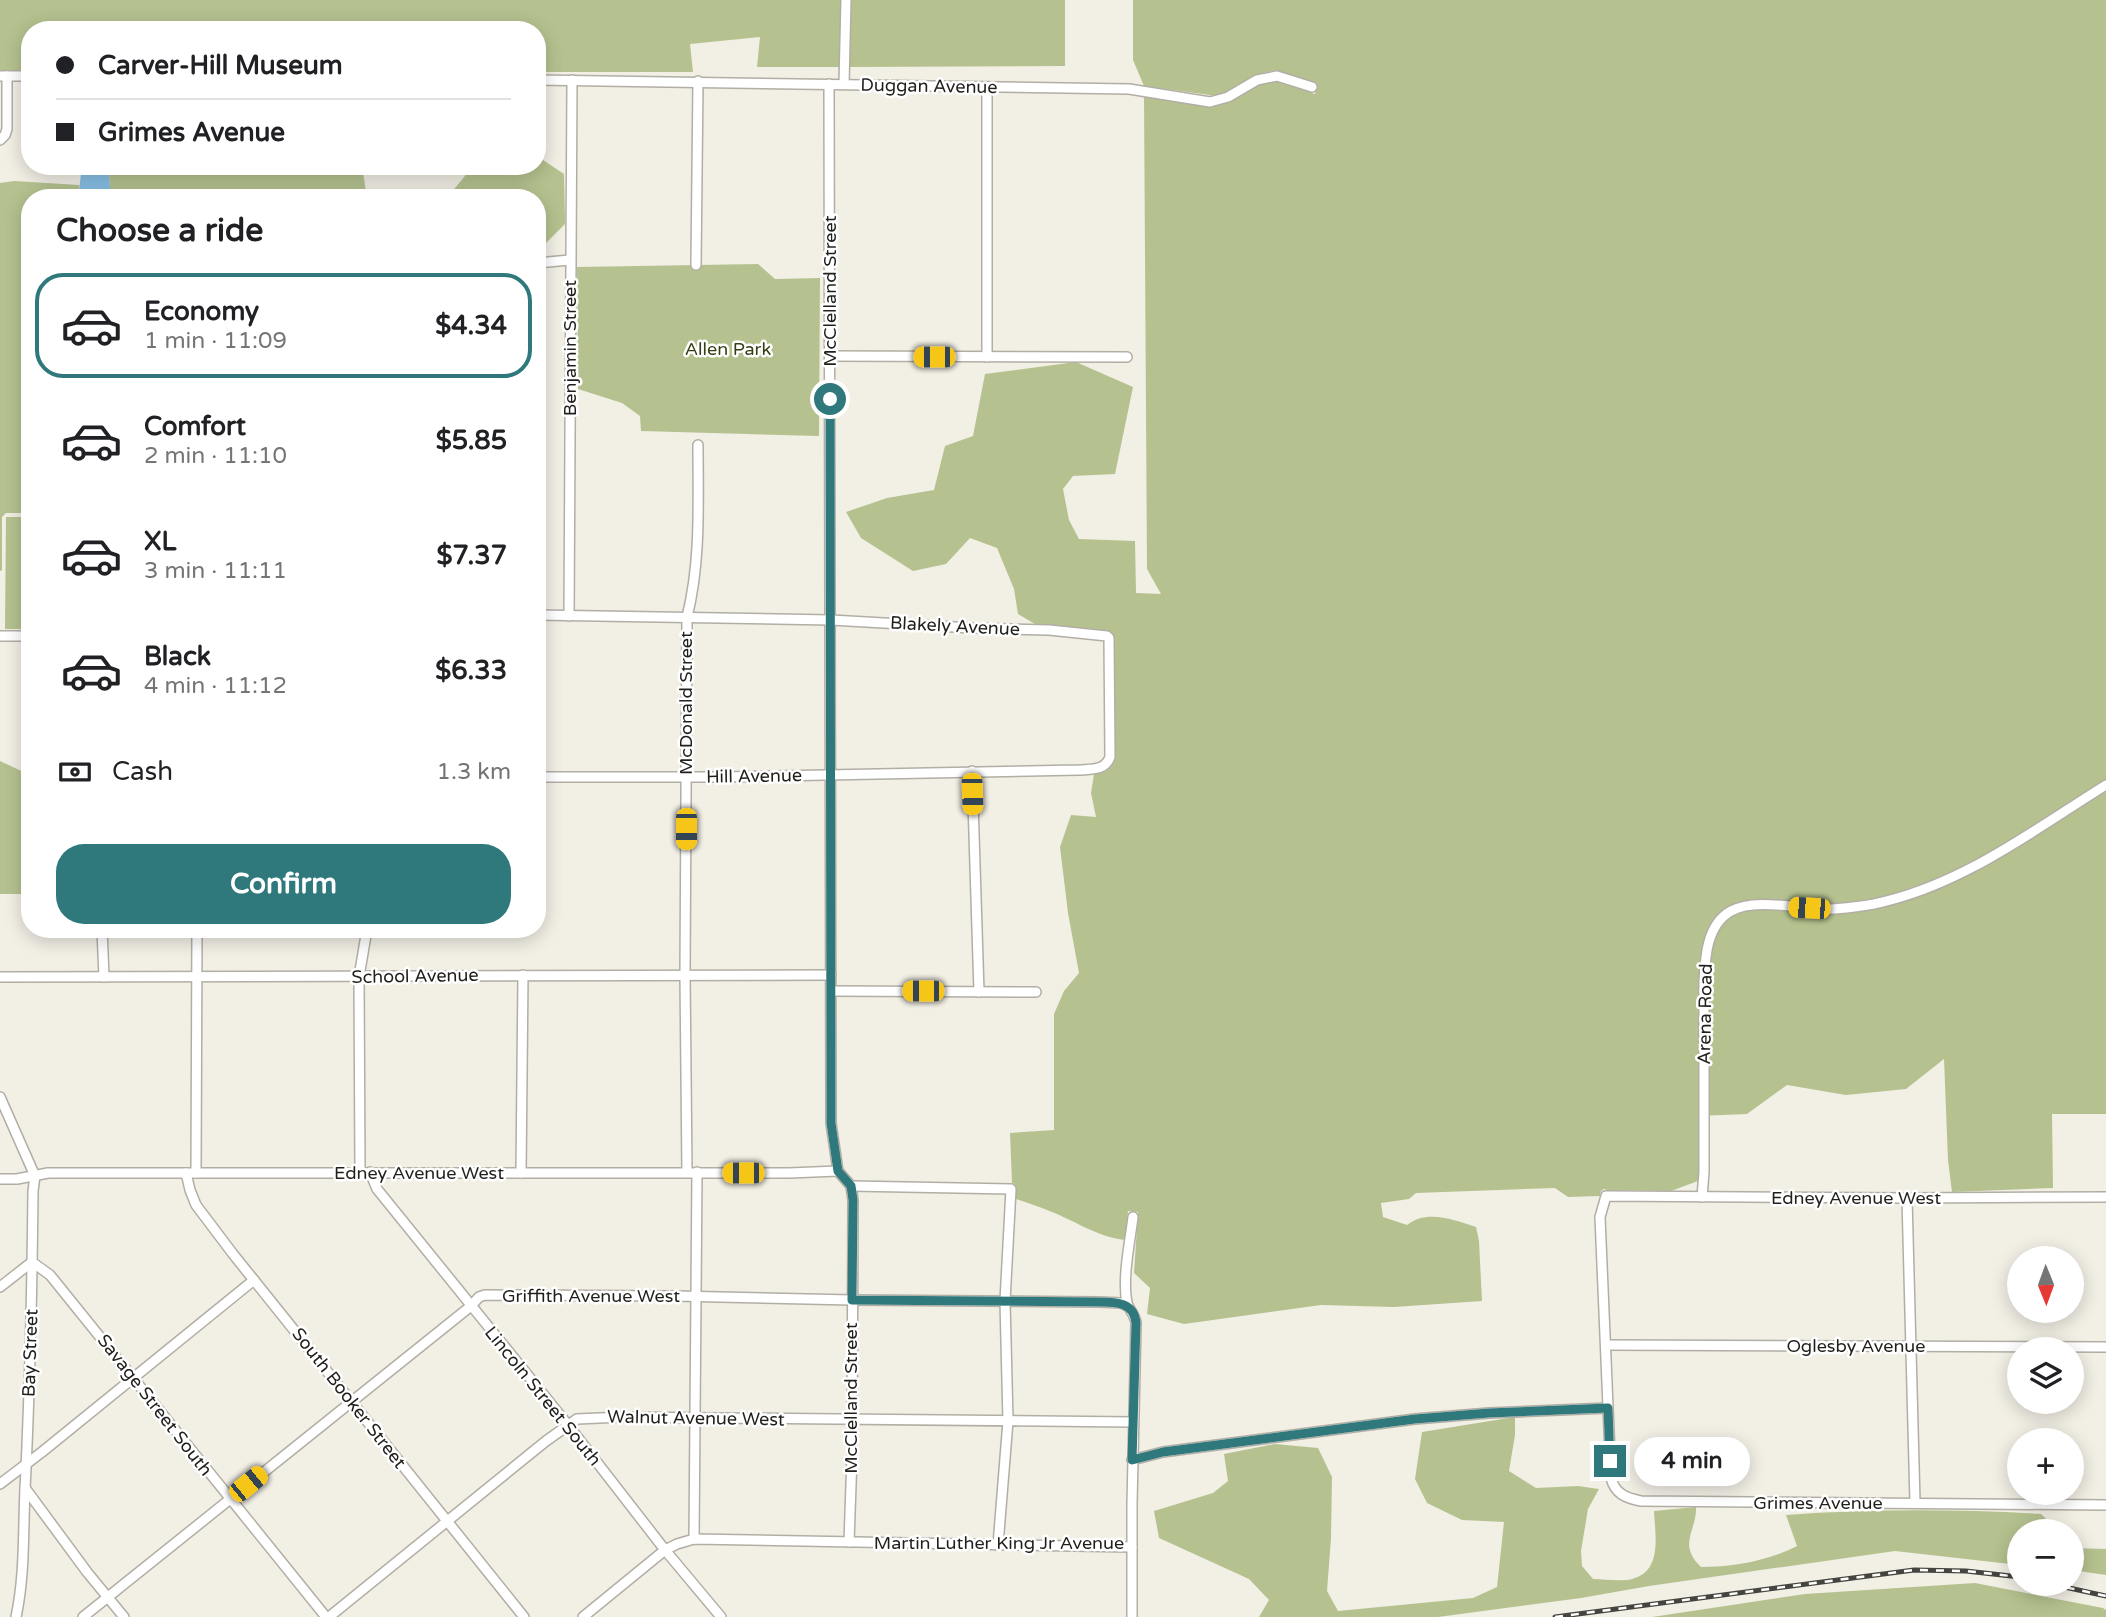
<!DOCTYPE html>
<meta charset="utf-8">
<style>
body{margin:0;font-family:"Varela Round",sans-serif;background:#f6f6f6;color:#202124;height:100vh;display:flex;flex-direction:column;font-size:26px;white-space:nowrap}
*{box-sizing:border-box;margin:0}
p{font-size:23px;color:#757577}
.icon{flex:none;width:38px;height:38px;fill:none;stroke:currentColor;stroke-width:2;stroke-linecap:round;stroke-linejoin:round}
.map{position:relative;flex:1;overflow:hidden}
.sheet{position:absolute;left:21px;top:189px;width:525px;height:749px;display:flex;flex-direction:column;background:#fff;border-radius:28px;box-shadow:0 4px 18px #0003}
.sheet>*{flex:none}
.banner{position:absolute;left:21px;top:21px;width:525px;height:154px;border-radius:28px;box-shadow:0 4px 18px #0003;display:grid;align-content:center;height:154px;padding:0 35px;background:#fff}
.needle{width:46px;rotate:179deg}
.buttons{position:absolute;left:2007px;top:1246px;display:grid;gap:14px}
.buttons a{display:grid;place-items:center;width:77px;height:77px;border-radius:50%;background:#fff;box-shadow:0 4px 18px #0003;font-size:35px}
.end{position:absolute;width:32px;height:32px;margin:-16px;border:9px solid #2f787b;background:#fff;box-shadow:0 0 0 4px #fff}
.from{border-radius:50%}
.bubble{position:absolute;height:49px;border-radius:24px;background:#fff;box-shadow:0 4px 18px #0003;font-size:23px;font-weight:800;line-height:49px;text-align:center}
.car{position:absolute;width:21px;height:42px;margin:-21px -10px;border-radius:9px;box-shadow:0 0 5px 2px #0007;background:linear-gradient(#f5c518 24%,#345 0 40%,#f5c518 0 76%,#345 0 86%,#f5c518 0)}
.banner b{display:flex;align-items:center;gap:24px;height:66px;font-size:26px}
.banner b+b{border-top:2px solid #e0e0e0}
.banner i{width:18px;height:18px;background:#202124}
ul{padding:0;list-style:none}
li{display:flex;align-items:center;gap:21px;height:105px;margin:0 14px 10px;padding:0 21px;border:4px solid transparent;border-radius:28px}
li div{flex:1}
li b{display:block;font-size:26px}
li em{font-style:normal;font-weight:800}
li.on{border-color:#2f787b}
li>.icon{width:63px;height:63px;stroke-width:1.5}
h2{padding:0 35px;font-size:32px;line-height:84px}
.pay{display:flex;align-items:center;gap:18px;height:77px;padding:0 35px;font-size:26px}
.pay p{margin-inline-start:auto}
.cta{display:flex;gap:14px;margin-top:auto;padding:14px 35px}
.cta a{flex:1;height:80px;border-radius:28px;background:#2f787b;color:#fff;font-size:28px;font-weight:800;line-height:80px;text-align:center}
.map>svg:first-child{display:block}
.green{fill:#b5c28f}
.water{fill:#88bfe5}
.lines{fill:none;stroke-linecap:round;stroke-linejoin:round}
.minor-casing{stroke:#b2aea5;stroke-width:12}
.minor{stroke:#fff;stroke-width:9}
.rail-casing{stroke:#45443f;stroke-width:5}
.rail{stroke:#fff;stroke-width:2.5;stroke-dasharray:8;stroke-linecap:butt}
.route{stroke:#2f787b;stroke-width:9}
.labels{text-anchor:middle;dominant-baseline:central;stroke-width:5;stroke-linejoin:round;paint-order:stroke}
.street-label{font-size:18px;fill:#201f1b;stroke:#fff}
.park-label{font-size:18px;fill:#363f14;stroke:#fff}
</style>
<div class="map">
<svg width="2106" height="1617" viewBox="0 0 2106 1617">
<rect width="100%" height="100%" fill="#f2efe5"/>
<g class="green">
<path d="M0,0H841L840,67H757L760,37L690,44L693,72H537V30H30V70H0Z"/>
<path d="M851,0H1065V66L849,67Z"/>
<path d="M1133,0H2106V1114H2052L2053,1188L1952,1192L1948,1160L1944,1059L1906,1089L1846,1095L1787,1085L1747,1114L1698,1116V1181L1671,1191L1607,1190L1604,1189L1601,1191L1600,1196L1568,1197L1555,1188L1416,1193L1409,1199L1381,1203L1383,1217L1407,1225C1427,1209 1454,1220 1476,1227L1479,1241L1482,1301L1394,1307L1321,1305L1184,1324L1147,1314L1150,1288L1134,1273L1138,1212L1128,1211L1125,1240C1097,1237 1074,1220 1047,1210C1037,1206 1026,1202 1016,1199L1015,1184L1012,1183L1010,1133L1054,1130V1014L1064,991L1079,973L1068,913L1060,847L1071,815L1096,817L1091,793L1094,774C1103,774 1110,770 1114,762V638L1108,631L1035,624L1018,614L1014,589L997,548L970,538L946,564L913,571L861,538L846,512L887,498L934,490L945,446L973,436L985,374L1076,362L1133,387L1115,474L1073,476L1063,489L1069,520L1079,539L1135,541L1136,593L1161,594L1147,569L1144,97L1209,107C1235,105 1255,80 1278,81C1291,82 1302,91 1315,94L1317,83L1276,70L1255,75L1238,86L1217,96L1144,86L1133,60Z"/>
<path d="M537,156L564,174L565,217V224L537,252V198H447L473,166H537Z"/>
<path d="M108,166H362L367,198H111Z"/>
<path d="M14,181L79,185L78,198H30V513H6L2,517V570L0,571V183Z"/>
<path d="M758,264L775,279L820,278L819,436L641,431L640,416L622,403L578,389L577,267Z"/>
<path d="M6,517H30V629H5Z"/>
<path d="M0,761L30,775V894H0Z"/>
<path d="M1515,1417V1435L1509,1471L1536,1488L1578,1486L1599,1489L1588,1509L1581,1551L1582,1566L1593,1579C1605,1579 1621,1582 1632,1579C1663,1571 1655,1535 1654,1511L1696,1507C1697,1531 1677,1544 1701,1567C1733,1567 1768,1561 1797,1546L1786,1515C1872,1509 1955,1509 2041,1514L2059,1531H2020L2019,1565L1895,1551L1649,1586L1581,1598L1438,1617H1259L1269,1600L1249,1579L1159,1538L1154,1511L1213,1493L1228,1481L1224,1454L1275,1444L1318,1448L1332,1477L1331,1538L1327,1591L1338,1611L1473,1598L1497,1587L1504,1522L1462,1520L1427,1503L1415,1479L1422,1432Z"/>
<path d="M2072,1548L2106,1549V1575L2072,1570Z"/>
<path d="M1975,1583L2103,1608L2106,1610V1617H1652L1805,1594Z"/>
</g>
<path class="water" d="M82,166H108L111,198H78Z"/>
<g class="lines">
<g class="minor-casing">
<g id="minor">
<path d="M0,76H30"/>
<path d="M537,80L1129,89L1210,102L1228,97L1257,80L1277,76L1312,87"/>
<path d="M829,84L831,1123L838,1171L851,1186L853,1200L852,1456L849,1542"/>
<path d="M844,84L846,0"/>
<path d="M0,140L5,135L7,129V76"/>
<path d="M537,263L570,260"/>
<path d="M696,265L698,81"/>
<path d="M830,356L1127,357"/>
<path d="M987,357V87"/>
<path d="M537,615L831,620L972,628L1049,630L1107,636L1109,638L1110,757C1105,771 1091,769 1079,770L721,777H537"/>
<path d="M569,616L572,80"/>
<path d="M0,636H30"/>
<path d="M972,771L979,992"/>
<path d="M102,929L104,977"/>
<path d="M0,977C277,977 554,976 831,975"/>
<path d="M831,991L1036,992"/>
<path d="M0,1097L35,1176L33,1191C32,1290 30,1390 25,1489C23,1532 25,1575 16,1617"/>
<path d="M360,1172L359,977L367,929"/>
<path d="M370,1172L377,1189L568,1425L665,1550L721,1617"/>
<path d="M687,1172L685,975L687,617C701,561 698,503 698,445"/>
<path d="M186,1173L190,1190L196,1205L233,1254L524,1617"/>
<path d="M196,1173L197,929"/>
<path d="M521,1173L523,975"/>
<path d="M0,1179H17L48,1173H789L838,1171"/>
<path d="M851,1186L1011,1189L1005,1301L1008,1421L998,1545"/>
<path d="M1702,1197L1704,1172V983C1705,959 1706,925 1731,911C1754,898 1794,908 1820,909C1838,910 1856,907 1874,904C1961,886 2032,831 2106,785"/>
<path d="M2106,1197L1907,1198L1606,1196L1600,1217L1611,1478C1615,1494 1626,1498 1641,1501L2106,1505"/>
<path d="M1907,1198L1915,1503"/>
<path d="M0,1287L32,1262L50,1275L326,1617"/>
<path d="M1606,1345L2106,1347"/>
<path d="M1132,1460L1163,1452L1415,1419L1489,1413L1608,1408"/>
<path d="M0,1484L42,1452L254,1280"/>
<path d="M25,1488L87,1572L124,1617"/>
<path d="M694,1539L697,1172"/>
<path d="M83,1617L471,1306L479,1297L485,1295L675,1296L852,1300L1099,1302L1121,1303L1127,1306"/>
<path d="M329,1617L546,1441L577,1419L622,1417L1133,1422"/>
<path d="M583,1617L665,1550L677,1544L694,1539L1132,1547"/>
<path d="M1132,1617V1504L1136,1323C1135,1314 1129,1310 1127,1303C1122,1278 1130,1242 1133,1217"/>
</g>
</g>
<use href="#minor" class="minor"/>
<g class="rail-casing">
<g id="rail">
<path d="M2051,1584L2106,1596"/>
<path d="M1555,1617L1914,1570L1966,1571L2020,1577"/>
</g>
</g>
<use href="#rail" class="rail"/>
</g>
<g class="lines">
<path class="route" d="M830,399L831,1123L838,1171L851,1186L853,1200L852,1300L1099,1302C1116,1302 1134,1302 1136,1323L1132,1460L1163,1452L1415,1419L1489,1413L1608,1408L1610,1461"/>
</g>
<g class="labels">
<g class="street-label">
<text transform="translate(929 86) rotate(1)">Duggan Avenue</text>
<text transform="translate(830 291) rotate(-90)">McClelland Street</text>
<text transform="translate(570 348) rotate(-90)">Benjamin Street</text>
<text transform="translate(955 626) rotate(3)">Blakely Avenue</text>
<text transform="translate(686 703) rotate(-90)">McDonald Street</text>
<text transform="translate(754 776) rotate(-1)">Hill Avenue</text>
<text transform="translate(415 976) rotate(-1)">School Avenue</text>
<text transform="translate(1705 1014) rotate(-89)">Arena Road</text>
<text x="419" y="1173">Edney Avenue West</text>
<text x="1856" y="1198">Edney Avenue West</text>
<text x="591" y="1296">Griffith Avenue West</text>
<text x="1856" y="1346">Oglesby Avenue</text>
<text transform="translate(30 1353) rotate(-88)">Bay Street</text>
<text transform="translate(543 1396) rotate(51)">Lincoln Street South</text>
<text transform="translate(349 1398) rotate(52)">South Booker Street</text>
<text transform="translate(851 1398) rotate(-90)">McClelland Street</text>
<text transform="translate(155 1405) rotate(52)">Savage Street South</text>
<text transform="translate(696 1418) rotate(1)">Walnut Avenue West</text>
<text x="1818" y="1503">Grimes Avenue</text>
<text x="999" y="1543">Martin Luther King Jr Avenue</text>
</g>
<g class="park-label">
<text x="728" y="349">Allen Park</text>
</g>
</g>
</svg>
<div class="buttons">
<a><svg class="needle" viewBox="-14 -14 28 28"><path d="M0-13l5 13h-10z" fill="#e53935"/><path d="M0 13l5-13h-10z" fill="#757577"/></svg></a>
<a><svg class="icon" aria-label="layers" viewBox="0 0 24 24"><path d="M12 4l9 5-9 5-9-5zM3 14l9 5 9-5"/></svg></a>
<a>+</a>
<a>−</a>
</div>
<i class="end from" style="left:830px;top:399px"></i>
<i class="end" style="left:1610px;top:1461px"></i>
<div class="bubble" style="left:1634px;top:1437px;width:116px">4 min</div>
<i class="car" style="left:934px;top:357px;rotate:270deg"></i>
<i class="car" style="left:972px;top:794px;rotate:178deg"></i>
<i class="car" style="left:686px;top:829px;rotate:180deg"></i>
<i class="car" style="left:1809px;top:908px;rotate:273deg"></i>
<i class="car" style="left:923px;top:991px;rotate:270deg"></i>
<i class="car" style="left:743px;top:1173px;rotate:270deg"></i>
<i class="car" style="left:248px;top:1484px;rotate:51deg"></i>
<div class="banner">
<b><i class="from"></i>Carver-Hill Museum</b>
<b><i></i>Grimes Avenue</b>
</div>
<section class="sheet">
<h2>Choose a ride</h2>
<ul>
<li class="on"><svg class="icon" aria-label="car" viewBox="0 0 24 24"><path d="M5 17H2v-5l4-1 3-4h7l3 4 3 1v5h-3M9 17h6M6 11h13"/><circle cx="7" cy="17" r="2"/><circle cx="17" cy="17" r="2"/></svg><div><b>Economy</b><p>1 min · 11:09</p></div><em>$4.34</em></li>
<li><svg class="icon" aria-label="car" viewBox="0 0 24 24"><path d="M5 17H2v-5l4-1 3-4h7l3 4 3 1v5h-3M9 17h6M6 11h13"/><circle cx="7" cy="17" r="2"/><circle cx="17" cy="17" r="2"/></svg><div><b>Comfort</b><p>2 min · 11:10</p></div><em>$5.85</em></li>
<li><svg class="icon" aria-label="car" viewBox="0 0 24 24"><path d="M5 17H2v-5l4-1 3-4h7l3 4 3 1v5h-3M9 17h6M6 11h13"/><circle cx="7" cy="17" r="2"/><circle cx="17" cy="17" r="2"/></svg><div><b>XL</b><p>3 min · 11:11</p></div><em>$7.37</em></li>
<li><svg class="icon" aria-label="car" viewBox="0 0 24 24"><path d="M5 17H2v-5l4-1 3-4h7l3 4 3 1v5h-3M9 17h6M6 11h13"/><circle cx="7" cy="17" r="2"/><circle cx="17" cy="17" r="2"/></svg><div><b>Black</b><p>4 min · 11:12</p></div><em>$6.33</em></li>
</ul>
<div class="pay"><svg class="icon" aria-label="cash" viewBox="0 0 24 24"><path d="M3 7h18v10H3z"/><circle cx="12" cy="12" r="2"/></svg>Cash<p>1.3 km</p></div>
<div class="cta"><a>Confirm</a></div>
</section>
</div>
